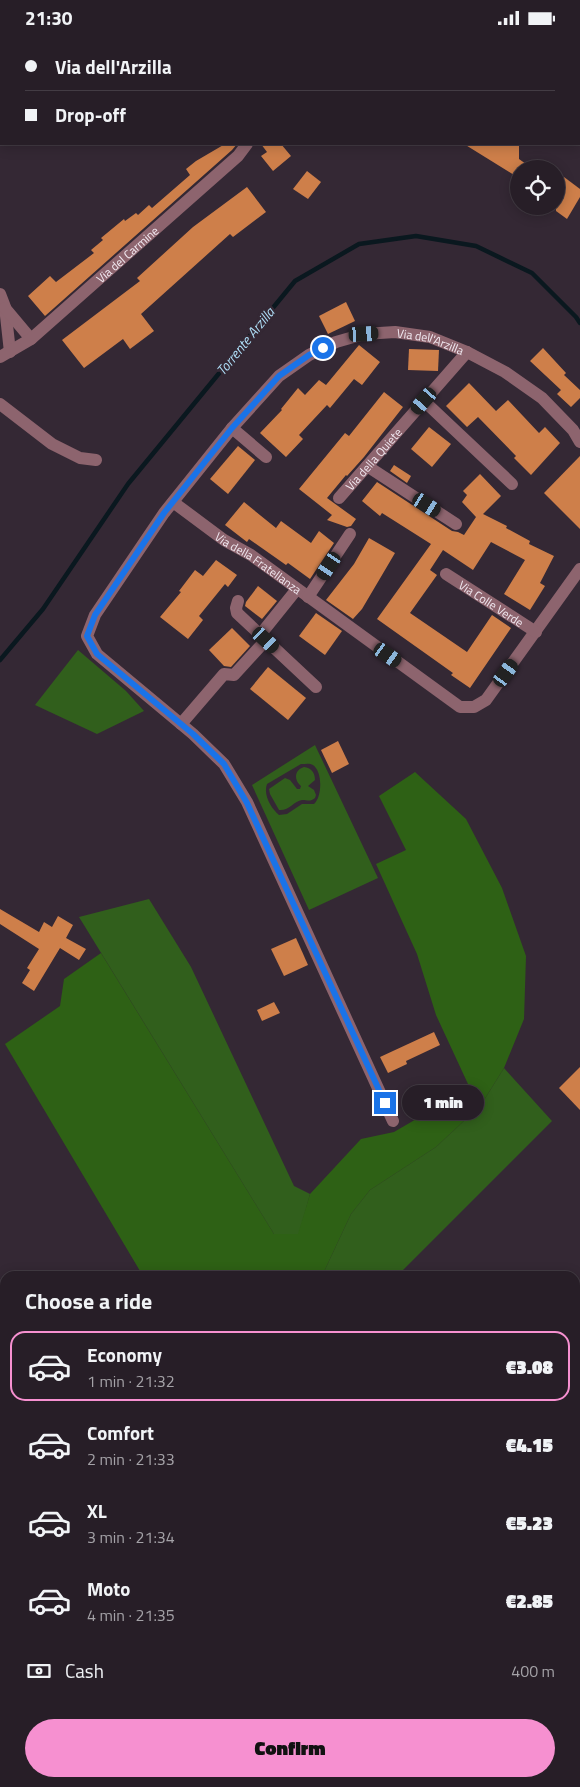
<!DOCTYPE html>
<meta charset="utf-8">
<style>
body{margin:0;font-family:"Titillium Web",sans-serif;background:#2f272f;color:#f1f3f6;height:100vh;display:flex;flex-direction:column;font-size:19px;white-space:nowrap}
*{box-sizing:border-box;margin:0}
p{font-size:16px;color:#a4a2a7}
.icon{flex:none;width:28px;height:28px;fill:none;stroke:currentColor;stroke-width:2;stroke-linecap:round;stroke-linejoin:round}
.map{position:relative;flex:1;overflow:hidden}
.panel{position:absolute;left:0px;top:1236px;width:580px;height:516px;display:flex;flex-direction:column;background:#271e27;border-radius:15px 15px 0 0;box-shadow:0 2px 12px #0003,0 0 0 1px #433c44}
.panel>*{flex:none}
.banner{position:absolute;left:0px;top:0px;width:580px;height:110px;box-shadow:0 2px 12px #0003,0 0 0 1px #433c44;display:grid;align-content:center;height:110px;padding:0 25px;background:#271e27}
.tools{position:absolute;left:510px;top:125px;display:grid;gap:10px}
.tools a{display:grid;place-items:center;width:55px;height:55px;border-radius:50%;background:#271e27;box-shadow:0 2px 12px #0003,0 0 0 1px #433c44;font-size:25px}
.end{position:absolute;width:22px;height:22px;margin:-11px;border:6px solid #1a73e8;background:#fff;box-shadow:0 0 0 2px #fff}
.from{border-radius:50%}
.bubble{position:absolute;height:35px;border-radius:18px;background:#271e27;box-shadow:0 2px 12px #0003,0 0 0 1px #433c44;font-size:16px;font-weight:800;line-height:35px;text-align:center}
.car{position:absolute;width:15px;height:30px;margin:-15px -8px;border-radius:6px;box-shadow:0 0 4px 1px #0007;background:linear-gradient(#222 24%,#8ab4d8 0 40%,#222 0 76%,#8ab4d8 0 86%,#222 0)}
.banner b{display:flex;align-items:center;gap:18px;height:48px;font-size:19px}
.banner b+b{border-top:1px solid #433c44}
.banner i{width:12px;height:12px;background:#f1f3f6}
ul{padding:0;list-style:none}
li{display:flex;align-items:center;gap:15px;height:70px;margin:0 10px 8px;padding:0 15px;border:2px solid transparent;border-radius:15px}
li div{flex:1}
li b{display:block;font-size:19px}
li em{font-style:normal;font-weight:800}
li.on{border-color:#f690d0}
li>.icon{width:45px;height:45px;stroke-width:1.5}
h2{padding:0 25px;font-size:22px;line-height:60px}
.pay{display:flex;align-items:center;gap:12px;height:55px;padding:0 25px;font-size:19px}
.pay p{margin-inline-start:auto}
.button{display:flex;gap:10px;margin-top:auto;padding:10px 25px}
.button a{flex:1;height:58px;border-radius:30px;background:#f690d0;color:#111;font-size:20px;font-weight:800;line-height:58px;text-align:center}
.status{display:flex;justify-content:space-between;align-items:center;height:35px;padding:0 25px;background:#271e27;direction:ltr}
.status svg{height:14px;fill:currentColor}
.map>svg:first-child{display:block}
.green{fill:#315f1c;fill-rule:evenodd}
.forest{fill:#2e6115}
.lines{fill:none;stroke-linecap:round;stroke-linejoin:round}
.stream{stroke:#0a181f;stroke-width:4.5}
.building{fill:#ce7f4a}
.minor{stroke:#8d646e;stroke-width:12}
.major{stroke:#ec9aae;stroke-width:12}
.route{stroke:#1a73e8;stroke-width:6}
.labels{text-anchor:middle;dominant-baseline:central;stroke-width:5;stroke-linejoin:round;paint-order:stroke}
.street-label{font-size:12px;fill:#f1e9f1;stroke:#342834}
.water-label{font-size:14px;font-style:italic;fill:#afdef7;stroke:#342834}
</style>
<div class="status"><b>21:30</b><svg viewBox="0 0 49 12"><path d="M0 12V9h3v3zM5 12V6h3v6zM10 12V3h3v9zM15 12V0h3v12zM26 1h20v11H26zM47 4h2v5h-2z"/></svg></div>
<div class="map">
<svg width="580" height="1752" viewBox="0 0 580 1752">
<rect width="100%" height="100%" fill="#342834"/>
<g class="green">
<path d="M78,615L126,656L144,676L97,699L35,670Z"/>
<path d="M315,710L378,843L309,875L252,750ZM301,729C305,729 310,728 313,730C323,737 322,762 314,769H302L287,779L279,780C271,773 263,760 267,749Z"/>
<path d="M304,732C311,733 315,737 315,745L308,751L314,755L316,760L315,763C310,767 308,765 302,765C294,766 289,776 279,775L270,759L269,754L285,743L290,745L297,754H300L301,751C294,745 294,735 304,732Z"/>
<path d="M149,864L191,932L294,1151L310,1159L299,1199H274L79,882Z"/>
<path d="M504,1033L552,1086L397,1241H322L351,1179L370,1155L436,1112L481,1070Z"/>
<path d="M0,1353L5,1357V1748H180L178,1752H0Z"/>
</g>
<path class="forest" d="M415,737L466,784L502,853L526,921L524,984L504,1033L481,1070L436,1112L370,1155L351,1179L322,1241H143L5,1009L60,971L64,944L101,918L274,1199H298L310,1159L361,1104L394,1097L430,1076L468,1049L436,980L417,919L376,829L406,815L379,761Z"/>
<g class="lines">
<path class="stream" d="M0,625L43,574L128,449L295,246L359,209L416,201L476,211L532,238L576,282L580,288"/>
</g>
<g class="building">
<path d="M225,109H237L232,115L45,281L28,261L50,241L56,247L94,218L91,215L103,205L101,203L124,184L125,186L136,178L138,180L149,170L152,173L190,140L186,134L196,126Z"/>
<path d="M261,109H281L291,121L273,136L261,121L267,117Z"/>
<path d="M464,109H519V124L533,134H519V143Z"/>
<path d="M307,136L321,147L308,164L293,154Z"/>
<path d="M564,142L580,154V162L567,184L556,176V152Z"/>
<path d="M247,152L266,177L233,202L230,199L141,279L154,296L130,314L123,304L84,333L62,305L140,246L137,243L193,192Z"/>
<path d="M346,267L355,286L328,299L319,281Z"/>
<path d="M359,310L380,327L362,350L354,344L330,373L327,370L299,400L303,404L286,422L260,398L282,375L281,374L298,353L305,360L319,345L326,350Z"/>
<path d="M543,313L566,338L564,340L580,355V363L571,372L557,359L561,355L530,326Z"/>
<path d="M409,314L439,315L438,336L408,335Z"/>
<path d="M469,348L496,376L508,365L539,398L545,392L560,408L531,440L514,423L516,421L478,382L467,392L446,371Z"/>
<path d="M384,357L403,372L364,422L347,441L346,440L327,463L356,484L351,491L347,492L327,485L332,480L299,454L345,398L349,401Z"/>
<path d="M429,392L451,409L432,432L411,414Z"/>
<path d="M238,411L255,425L228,459L210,444Z"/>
<path d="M580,421V494L544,458Z"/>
<path d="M394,430L411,441L407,448L390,436Z"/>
<path d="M480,439L501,461L483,479L507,491L506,493L530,506L529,509L554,521L540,548L545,551L530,575L504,559L525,525L491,507L473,535L443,515L430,535L437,540L410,578L467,617L492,580L511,593L470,653L451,640L453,638L377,584L431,509L382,478L380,481L362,466L377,447L452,496L458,497L464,500L476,482L462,467L467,460L463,456Z"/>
<path d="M244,467L276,493L281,486L311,508L319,496L334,508L310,544L288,528L286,530L249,504L247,507L225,490Z"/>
<path d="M369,503L395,518L362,574L353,584L326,565L354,529Z"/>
<path d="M216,525L237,540L228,552L225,549L199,581L203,585L188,604L160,582L181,557L179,556L195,535L203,541Z"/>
<path d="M258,551L277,566L262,584L245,571L246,567Z"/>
<path d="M316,578L342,596L325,620L299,601Z"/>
<path d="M232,593L250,611L231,632L224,631L209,615Z"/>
<path d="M268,632L306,663L288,685L250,654Z"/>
<path d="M338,706L349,729L332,738L321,715Z"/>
<path d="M0,874L39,897L44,887L52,892L58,881L73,890L66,903L86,914L79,925L60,913L34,956L22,948L30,935L27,933L39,914L0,889Z"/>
<path d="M296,903L308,930L284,941L271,914Z"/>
<path d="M274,967L280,978L262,986L257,975Z"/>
<path d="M434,997L440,1010L406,1026L407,1029L388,1038L380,1022Z"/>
<path d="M580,1032V1075L559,1053Z"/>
</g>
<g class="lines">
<g class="minor">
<path d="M204,0L205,1"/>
<path d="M280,0L281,1"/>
<path d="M148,1L150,0"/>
<path d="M560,1L561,0"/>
<path d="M0,259L5,272L10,317"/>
<path d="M5,273L31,304"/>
<path id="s1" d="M0,322L31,304L238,121L247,109"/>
<path d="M424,366L512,449"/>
<path d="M0,369L52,409L80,423L96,425"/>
<path d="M232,393L266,422"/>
<path d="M367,431L456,489"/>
<path id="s2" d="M339,463L467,317"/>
<path id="s3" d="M173,467L224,505L251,520L460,672H474L486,665L580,534"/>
<path id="s4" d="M446,539L536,597"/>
<path d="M308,562L350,499"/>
<path d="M238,566L236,573L237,578L316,652"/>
<path d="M260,600L297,554"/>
<path d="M181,689L224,639L234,640L266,605"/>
<path id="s5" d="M393,1086L247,767L224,729L193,699L97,619L87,601L95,580L164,478L232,393L279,341L309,320L336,307L364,299L395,297L430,302L467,317L505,337L542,363L573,395L580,407"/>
<path d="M0,1279L5,1282"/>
<path d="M575,1411L580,1415"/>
<path d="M575,1648L580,1651"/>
<path d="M321,1752L324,1748"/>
<path d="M483,1752L486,1748"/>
</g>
<g class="major">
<path d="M428,0L430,1"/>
<path d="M579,102L580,103"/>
</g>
</g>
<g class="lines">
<path class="route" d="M323,313L309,320L279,341L232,393L164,478L95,580L87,601L97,619L193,699L224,729L247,768L385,1068"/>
</g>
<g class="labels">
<g class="street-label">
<text stroke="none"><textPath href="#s1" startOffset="164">Via del Carmine</textPath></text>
<text stroke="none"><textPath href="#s5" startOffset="1072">Via dell'Arzilla</textPath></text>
<text stroke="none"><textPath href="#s2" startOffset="52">Via della Quiete</textPath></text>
<text stroke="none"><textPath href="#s3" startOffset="105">Via della Fratellanza</textPath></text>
<text stroke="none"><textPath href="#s4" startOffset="54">Via Colle Verde</textPath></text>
</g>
<g class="water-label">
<text transform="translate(245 306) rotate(-51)">Torrente Arzilla</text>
</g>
</g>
</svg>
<div class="tools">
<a><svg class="icon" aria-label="locate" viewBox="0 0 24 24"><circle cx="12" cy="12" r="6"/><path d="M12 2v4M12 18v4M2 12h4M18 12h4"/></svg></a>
</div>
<i class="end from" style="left:323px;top:313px"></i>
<i class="end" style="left:385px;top:1068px"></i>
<div class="bubble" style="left:402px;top:1050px;width:82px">1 min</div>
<i class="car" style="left:364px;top:299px;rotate:87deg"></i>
<i class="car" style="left:424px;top:366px;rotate:221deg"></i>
<i class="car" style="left:427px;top:470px;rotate:123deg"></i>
<i class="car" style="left:329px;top:531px;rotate:214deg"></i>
<i class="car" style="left:266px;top:605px;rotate:133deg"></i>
<i class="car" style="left:388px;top:620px;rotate:125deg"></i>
<i class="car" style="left:506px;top:638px;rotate:36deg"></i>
<div class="banner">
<b><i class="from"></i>Via dell'Arzilla</b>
<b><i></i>Drop-off</b>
</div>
<section class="panel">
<h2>Choose a ride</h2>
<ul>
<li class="on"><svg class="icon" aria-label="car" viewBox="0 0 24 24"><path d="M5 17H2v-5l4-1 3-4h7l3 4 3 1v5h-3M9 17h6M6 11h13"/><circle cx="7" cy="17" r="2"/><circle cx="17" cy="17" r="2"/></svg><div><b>Economy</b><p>1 min · 21:32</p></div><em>€3.08</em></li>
<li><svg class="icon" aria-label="car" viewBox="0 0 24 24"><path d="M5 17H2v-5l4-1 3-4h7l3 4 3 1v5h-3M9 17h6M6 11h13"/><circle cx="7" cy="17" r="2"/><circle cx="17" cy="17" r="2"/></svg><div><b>Comfort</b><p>2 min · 21:33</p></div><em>€4.15</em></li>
<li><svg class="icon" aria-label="car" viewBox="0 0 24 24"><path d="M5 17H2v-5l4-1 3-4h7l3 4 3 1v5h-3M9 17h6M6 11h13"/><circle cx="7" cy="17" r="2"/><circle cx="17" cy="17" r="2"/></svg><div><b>XL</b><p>3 min · 21:34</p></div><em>€5.23</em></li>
<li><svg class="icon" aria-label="car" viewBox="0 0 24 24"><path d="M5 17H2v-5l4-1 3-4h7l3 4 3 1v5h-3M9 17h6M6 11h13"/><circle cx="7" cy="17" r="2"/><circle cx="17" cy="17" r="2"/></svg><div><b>Moto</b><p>4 min · 21:35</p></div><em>€2.85</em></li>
</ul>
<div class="pay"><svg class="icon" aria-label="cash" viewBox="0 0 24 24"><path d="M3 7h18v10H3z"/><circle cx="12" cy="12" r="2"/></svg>Cash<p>400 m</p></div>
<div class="button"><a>Confirm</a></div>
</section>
</div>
